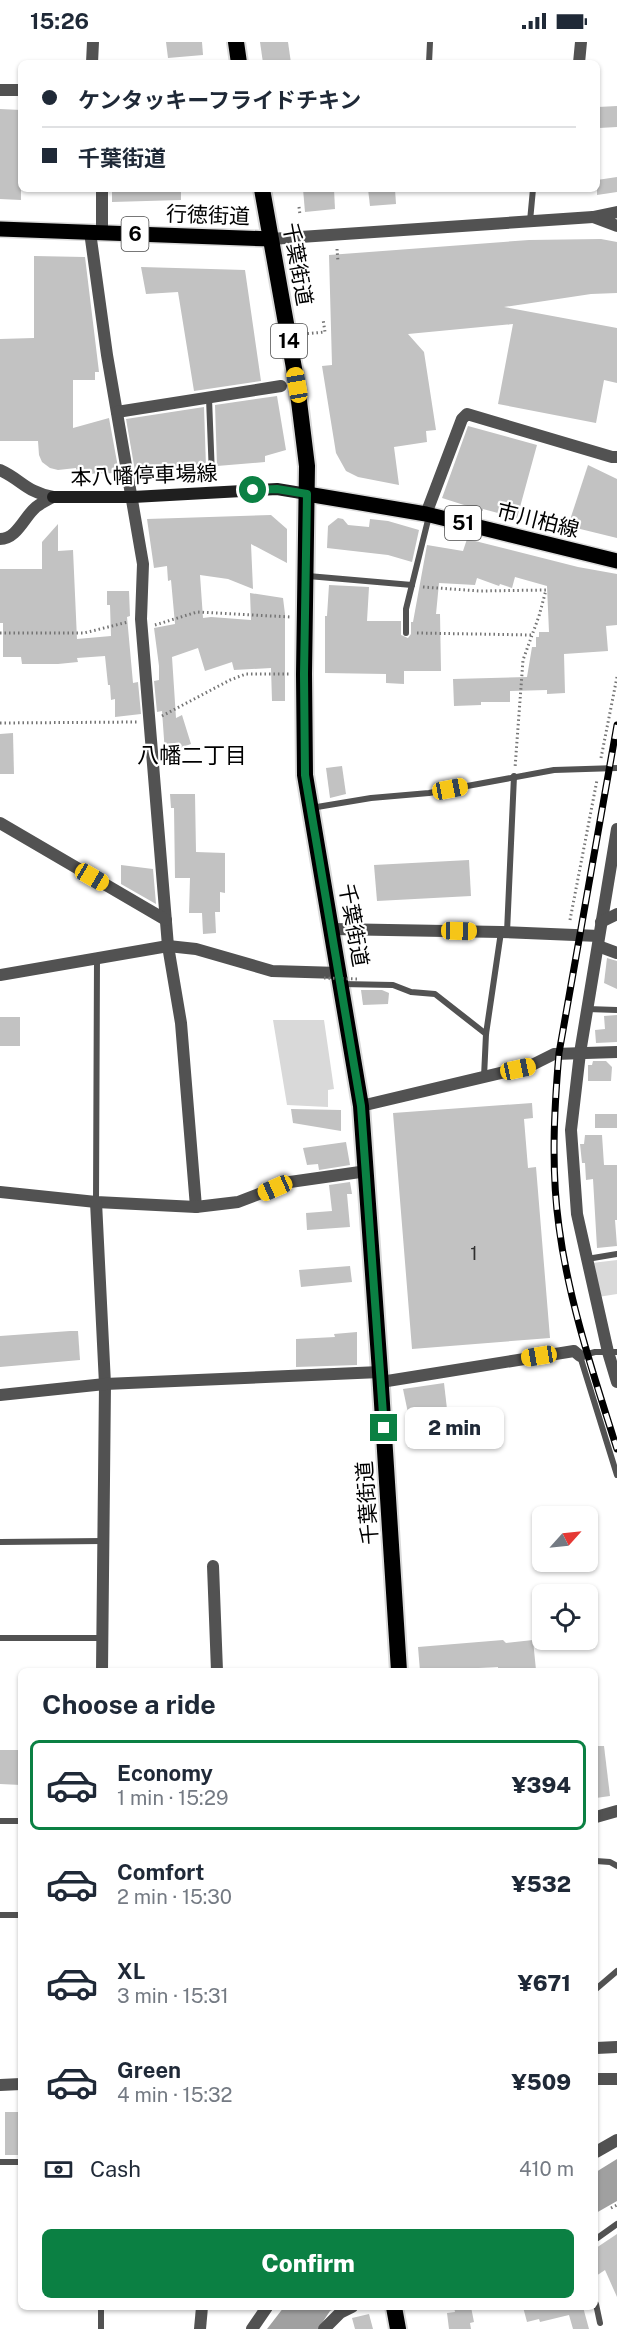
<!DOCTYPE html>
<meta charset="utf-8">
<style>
body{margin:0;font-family:"Public Sans","Noto Sans JP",sans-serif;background:#f6f6f7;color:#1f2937;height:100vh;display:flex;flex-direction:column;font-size:22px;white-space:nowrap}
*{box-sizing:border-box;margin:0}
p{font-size:20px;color:#747a83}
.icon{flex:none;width:33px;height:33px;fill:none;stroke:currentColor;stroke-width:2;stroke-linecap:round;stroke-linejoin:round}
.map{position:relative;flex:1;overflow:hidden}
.details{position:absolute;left:18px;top:1626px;width:580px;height:642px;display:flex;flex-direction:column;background:#fff;border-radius:9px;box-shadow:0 2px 4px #0004}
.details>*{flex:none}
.top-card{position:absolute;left:18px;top:18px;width:582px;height:132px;border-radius:9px;box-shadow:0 2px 4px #0004;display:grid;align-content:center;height:132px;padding:0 24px;background:#fff}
.needle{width:39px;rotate:63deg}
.controls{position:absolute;left:532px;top:1464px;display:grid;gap:12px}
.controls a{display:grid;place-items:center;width:66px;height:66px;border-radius:9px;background:#fff;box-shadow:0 2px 4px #0004;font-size:30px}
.end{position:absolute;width:27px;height:27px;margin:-14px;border:8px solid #0b8043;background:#fff;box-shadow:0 0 0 3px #fff}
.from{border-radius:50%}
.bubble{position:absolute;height:42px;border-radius:9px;background:#fff;box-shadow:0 2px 4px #0004;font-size:20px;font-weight:800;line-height:42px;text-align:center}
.car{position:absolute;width:18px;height:36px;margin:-18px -9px;border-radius:8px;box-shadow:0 0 4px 2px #0007;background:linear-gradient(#f5c518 24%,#345 0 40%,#f5c518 0 76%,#345 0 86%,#f5c518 0)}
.top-card b{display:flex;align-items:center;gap:21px;height:57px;font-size:22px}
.top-card b+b{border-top:2px solid #e0e1e3}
.top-card i{width:15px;height:15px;background:#1f2937}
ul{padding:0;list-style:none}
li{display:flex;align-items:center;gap:18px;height:90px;margin:0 12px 9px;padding:0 12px;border:3px solid transparent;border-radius:9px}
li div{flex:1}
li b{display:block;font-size:22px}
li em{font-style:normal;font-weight:800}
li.current{border-color:#0b8043}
li>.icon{width:54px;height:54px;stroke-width:1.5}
h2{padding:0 24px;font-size:27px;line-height:72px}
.pay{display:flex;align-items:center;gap:15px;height:66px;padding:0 24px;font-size:22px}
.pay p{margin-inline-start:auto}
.cta{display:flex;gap:12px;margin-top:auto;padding:12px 24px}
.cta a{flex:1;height:69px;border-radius:9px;background:#0b8043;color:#fff;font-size:24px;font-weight:800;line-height:69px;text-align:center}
.status{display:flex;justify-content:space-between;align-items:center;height:42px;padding:0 30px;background:#fff;direction:ltr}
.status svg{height:16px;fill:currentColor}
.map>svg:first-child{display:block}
.green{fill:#d9d9d9}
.water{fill:#a0a0a0}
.building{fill:#c2c2c2}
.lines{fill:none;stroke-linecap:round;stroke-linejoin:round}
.primary-casing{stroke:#dbdbdb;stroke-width:18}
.trunk-casing{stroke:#dbdbdb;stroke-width:20}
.path{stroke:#747474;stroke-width:3;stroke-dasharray:1.5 3;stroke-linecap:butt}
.service{stroke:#525252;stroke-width:6}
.minor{stroke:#525252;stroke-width:12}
.tertiary{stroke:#525252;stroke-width:12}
.secondary{stroke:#1f1f1f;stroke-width:12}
.primary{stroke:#000;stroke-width:15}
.trunk{stroke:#000;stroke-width:16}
.rail-casing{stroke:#000;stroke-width:7}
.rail{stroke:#fff;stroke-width:4.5;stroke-dasharray:14;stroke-linecap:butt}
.path-bridge{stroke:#747474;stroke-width:3;stroke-dasharray:1.5 3;stroke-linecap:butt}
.route{stroke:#0b8043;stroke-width:8}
.labels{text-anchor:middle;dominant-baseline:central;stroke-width:4.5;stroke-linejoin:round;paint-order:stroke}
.number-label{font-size:18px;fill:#303030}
.shield{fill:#fff;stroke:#4c4c4c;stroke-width:1.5}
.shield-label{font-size:20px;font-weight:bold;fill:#000}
.street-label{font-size:21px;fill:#000;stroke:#fff}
.neighbourhood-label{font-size:22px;fill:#000;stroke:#fff}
</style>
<div class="status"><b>15:26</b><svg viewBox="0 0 49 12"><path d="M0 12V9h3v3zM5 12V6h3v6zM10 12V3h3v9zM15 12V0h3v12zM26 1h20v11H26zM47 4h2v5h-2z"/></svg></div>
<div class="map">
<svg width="617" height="2287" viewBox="0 0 617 2287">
<rect width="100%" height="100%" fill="#fff"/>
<g class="green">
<path d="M273,978H324L334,1047L328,1048V1065L287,1063Z"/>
<path d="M617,1218V1252L598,1255L592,1221Z"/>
</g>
<g class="water">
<path d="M617,2117V2159L596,2171V2130Z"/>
<path d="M284,2265H338L330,2269L318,2287H267Z"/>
</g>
<g class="building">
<path d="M166,0H202L203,13L168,16Z"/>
<path d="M260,0H288L291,21H263Z"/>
<path d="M617,64V85L599,86L598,65Z"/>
<path d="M0,67L21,68V158L0,157Z"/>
<path d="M617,135V150L597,153V138Z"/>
<path d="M112,147H181V158L112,160Z"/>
<path d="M303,147H334L335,167L305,170Z"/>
<path d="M368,147H395L396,162L370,164Z"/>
<path d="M601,197L617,200V251L591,252L504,265L617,286V341L604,338L596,381L498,362L513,282L408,292L424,310L436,388L426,389L427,400L394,405L399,443L358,435L346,429L336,411L322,324L332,323L329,213L529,198Z"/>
<path d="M34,214L85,215L99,330H95V338H73V386L109,376L119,431L76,432V426L58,428L50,426L42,420L39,413L38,399H0V297L34,296Z"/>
<path d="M141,225L245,228L261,339L194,349L178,250L146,252Z"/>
<path d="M277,354L286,408L265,414V420L217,424L215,363Z"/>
<path d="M204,365L206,425L135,429L126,377Z"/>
<path d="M468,384L537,403L517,476L483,467V469L442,456Z"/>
<path d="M588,423L617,437V496L568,484Z"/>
<path d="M271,473L287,487V521L251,502L253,547L228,537L200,533L203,576L211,575L251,578L250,551L283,556L285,572V659H272L271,626L234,628L232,620L205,629L198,606L172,615L176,676L182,673L191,702L165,711L162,669L157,670L154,639L159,638V624L154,586L175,582L171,538L168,539L167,524L154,526L147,477Z"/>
<path d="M338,476L343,477L348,483L369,485L370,477L388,479L419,488L412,520L388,513L327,506L328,484Z"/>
<path d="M58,482V509L73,508L77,597L111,594L110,563H107V549H129L130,574L127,575L133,641L138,640L141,672L115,675V657L111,658L110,643H108L105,614L77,616L78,620L58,622H22L21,615H3V581H0V527H42V500Z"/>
<path d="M467,497L578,525L617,532V583L606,584L608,609L564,612L565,651L547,652V648L510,649V660H481V663L454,664L453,637L527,635L532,605H536V595H539V590H549L547,544L515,535L512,546L500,542L499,544L477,536L475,543L439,541L436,572H440L441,629H404V642L386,641V632L325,631V574H327L329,543L369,545L367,579H401V593L408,596L411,592V580H413L427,503L463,509Z"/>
<path d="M13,691L14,732H0V692Z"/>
<path d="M342,724L346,752L330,756L326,726Z"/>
<path d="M170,752H195L196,810L225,811V851L220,850V870H215L216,891L203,892L202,871H189L190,836H175L174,766H171Z"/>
<path d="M469,818L471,854L377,859L374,823Z"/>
<path d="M121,823L153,827L156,862L121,842Z"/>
<path d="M607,916L617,919V947L604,941Z"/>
<path d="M361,948H382L389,951L388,962L363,963Z"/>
<path d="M617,973V1000L596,1001L595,988L605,987L604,974Z"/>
<rect x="0" y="975" width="20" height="29"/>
<path d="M593,1019H606L612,1025L611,1039H588V1023H592Z"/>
<path d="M532,1061L533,1076L524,1077L528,1126L536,1125L550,1296L412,1307L393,1071Z"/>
<path d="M291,1067L341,1068V1089L293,1081Z"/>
<rect x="595" y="1072" width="22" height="14"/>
<path d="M585,1093H602L604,1123H617V1178H615L617,1204L597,1206L593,1137L586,1138L585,1121H582L580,1102H584Z"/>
<path d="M346,1100L350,1123L319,1128L318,1122L307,1123L303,1106Z"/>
<path d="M350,1140L352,1152H347L350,1185L307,1188L306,1171L332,1169L329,1143Z"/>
<path d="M350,1224L352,1240L301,1245L299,1228Z"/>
<path d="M70,1289H78L80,1318L0,1325V1294Z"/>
<path d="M357,1290V1323L296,1325V1297L335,1295L334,1292Z"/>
<path d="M444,1341L447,1367L408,1371L403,1347Z"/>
<path d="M503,1598L506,1601L533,1598L536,1628L498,1629V1625L420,1629L418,1605Z"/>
<path d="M596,1704H604L610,1754L596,1756Z"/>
<path d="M0,1708H21V1743L0,1742Z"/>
<rect x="5" y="2070" width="16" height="43"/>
<path d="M617,2192V2255L605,2228L596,2234V2206Z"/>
<path d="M454,2265H471L474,2280L470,2281L471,2287H449L447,2271L455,2270Z"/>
<path d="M523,2265H583L589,2287H573L569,2273L540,2280L539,2277L527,2280Z"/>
<path d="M369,2272L373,2287H355L352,2276Z"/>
</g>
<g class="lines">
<g class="primary-casing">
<g id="primary">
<path d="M0,187L271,197"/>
<path d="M307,452L426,472L617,519"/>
</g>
</g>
<g class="trunk-casing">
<g id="trunk">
<path d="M236,0L239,21"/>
<path d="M262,147L297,343L307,424L304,632L305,733L361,1064L380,1330L399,1629"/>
<path d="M394,2265L398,2287"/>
</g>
</g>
<g class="path">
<path d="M299,165L300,173"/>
<path d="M337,207L338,220"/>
<path d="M303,292L325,290L323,277"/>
<path d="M423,545L480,549L546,548L539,574L523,618L515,726"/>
<path d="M155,583L197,570L291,575"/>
<path d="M0,591H84L128,580"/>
<path d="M417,591L532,593"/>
<path d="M162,674L230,638L246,632H290"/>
<path d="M0,681L137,680"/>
<path d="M601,716L617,635"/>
<path d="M570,878L597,738"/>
<path d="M611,2166L617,2163"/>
</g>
<g class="service">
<path d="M429,21L430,0"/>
<path d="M530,179L533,147"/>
<path d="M209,356L212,434"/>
<path d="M308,534L412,543"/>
<path d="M406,591V567L429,474"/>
<path d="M311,766L371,756L429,751L554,728L617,726"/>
<path d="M507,890L514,734"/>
<path d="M342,942L393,943L411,950L435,952L486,992"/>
<path d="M587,967L617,968"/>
<path d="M484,1035L486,992L501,890"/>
<path d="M96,1160L97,917"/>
<path d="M587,1217L617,1212"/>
<path d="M617,1310H595L580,1314L617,1433"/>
<path d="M0,1500L103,1499"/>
<path d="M0,1596H103"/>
<path d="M0,1779H21"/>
<path d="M596,1819L610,1820L617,1824"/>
<path d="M0,1873H21"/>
<path d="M596,1947L617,1929"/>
<path d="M0,2120H21"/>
<path d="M596,2197L617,2182"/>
<path d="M596,2262L600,2281"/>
<path d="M101,2265V2287"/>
</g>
<g class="minor">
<path d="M92,21L93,0"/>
<path d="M579,21L581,0"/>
<path d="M0,48H21"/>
<path d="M617,170L593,175L617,184"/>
<path d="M90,190L107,313L143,522L141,577L168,904L181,981L196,1165"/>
<path d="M102,190V147"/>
<path d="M117,370L281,344"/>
<path d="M0,428C22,438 26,450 53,455"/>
<path d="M426,472L462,377L467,372L612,415H617"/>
<path d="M0,497C17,497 24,475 36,465C41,461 47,458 53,455"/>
<path d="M0,781L166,878"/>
<path d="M617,787L580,1011L571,1088L577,1172L608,1310L617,1340"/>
<path d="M601,880L617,872"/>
<path d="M332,887L501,890L599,894"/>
<path d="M598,904L617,911"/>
<path d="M0,933L168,904L196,907L272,929L339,931"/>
<path d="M530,1024L554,1012L617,1010"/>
<path d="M0,1150L96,1160L196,1165L238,1160L290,1140L367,1129"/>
<path d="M96,1160L105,1342L102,1629"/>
<path d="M381,1340L574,1309L580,1314"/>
<path d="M0,1353L105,1342L380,1330"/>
<path d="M213,1524L217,1629"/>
<path d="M596,1775L617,1769"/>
<path d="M596,2006L617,2005"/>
<path d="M596,2110L617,2098"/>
<path d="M200,2287L202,2265"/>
<path d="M252,2287L267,2265"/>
<path d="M324,2287L340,2271L352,2265"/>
</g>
<g class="tertiary">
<path d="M271,197L593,175"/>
<path d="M361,1064L530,1024"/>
<path d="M596,2037H617"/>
<path d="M0,2043L21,2042"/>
</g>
<path class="secondary" d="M53,455H133L277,447L307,452"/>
<use href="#primary" class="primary"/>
<use href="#trunk" class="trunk"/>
<g class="rail-casing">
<path id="rail" d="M617,683L559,1011C554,1069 551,1127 559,1185C569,1261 594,1334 617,1407"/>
</g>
<use href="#rail" class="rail"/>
<path class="path-bridge" d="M324,936L358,937"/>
</g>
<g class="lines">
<path class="route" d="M253,448L277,447L307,452L304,632L305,733L361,1064L384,1386"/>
</g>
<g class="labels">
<g class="number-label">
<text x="474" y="1211">1</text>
</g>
<g class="shield">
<rect x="121.5" y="175" width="27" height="34" rx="4.5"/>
<rect x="271" y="282" width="36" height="34" rx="4.5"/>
<rect x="445" y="464" width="36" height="34" rx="4.5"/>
</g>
<g class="shield-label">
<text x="135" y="192">6</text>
<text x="289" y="299">14</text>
<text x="463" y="481">51</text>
</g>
<g class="street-label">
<text transform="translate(208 173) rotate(2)">行徳街道</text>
<text transform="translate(298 222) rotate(80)">千葉街道</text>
<text transform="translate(144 433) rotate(-2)">本八幡停車場線</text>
<text transform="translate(538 478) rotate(14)">市川柏線</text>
<text transform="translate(354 883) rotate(80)">千葉街道</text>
<text transform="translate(367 1461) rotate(-94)">千葉街道</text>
</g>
<g class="neighbourhood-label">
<text x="192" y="713">八幡二丁目</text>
</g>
</g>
</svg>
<div class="controls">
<a><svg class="needle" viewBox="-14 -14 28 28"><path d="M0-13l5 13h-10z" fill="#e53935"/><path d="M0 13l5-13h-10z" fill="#747a83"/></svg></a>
<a><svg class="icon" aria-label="locate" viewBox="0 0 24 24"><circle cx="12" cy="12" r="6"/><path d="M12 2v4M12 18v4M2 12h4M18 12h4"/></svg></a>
</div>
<i class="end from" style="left:253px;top:448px"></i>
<i class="end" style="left:384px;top:1386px"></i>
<div class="bubble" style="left:405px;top:1365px;width:99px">2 min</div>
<i class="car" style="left:297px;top:343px;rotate:350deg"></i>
<i class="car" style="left:450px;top:747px;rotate:79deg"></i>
<i class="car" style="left:92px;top:835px;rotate:120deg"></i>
<i class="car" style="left:459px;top:889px;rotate:91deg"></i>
<i class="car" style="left:518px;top:1027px;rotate:78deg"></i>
<i class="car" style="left:275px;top:1146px;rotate:246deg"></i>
<i class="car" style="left:539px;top:1314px;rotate:261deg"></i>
<div class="top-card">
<b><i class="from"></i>ケンタッキーフライドチキン</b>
<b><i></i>千葉街道</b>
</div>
<section class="details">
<h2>Choose a ride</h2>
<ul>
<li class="current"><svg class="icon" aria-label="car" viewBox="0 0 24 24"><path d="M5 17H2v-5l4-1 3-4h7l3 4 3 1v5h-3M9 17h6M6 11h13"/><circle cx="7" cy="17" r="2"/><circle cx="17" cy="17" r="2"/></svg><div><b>Economy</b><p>1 min · 15:29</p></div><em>¥394</em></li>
<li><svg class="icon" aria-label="car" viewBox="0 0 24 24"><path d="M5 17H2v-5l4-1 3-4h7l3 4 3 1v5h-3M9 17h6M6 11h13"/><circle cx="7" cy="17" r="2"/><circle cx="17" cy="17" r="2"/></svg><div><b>Comfort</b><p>2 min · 15:30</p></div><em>¥532</em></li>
<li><svg class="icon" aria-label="car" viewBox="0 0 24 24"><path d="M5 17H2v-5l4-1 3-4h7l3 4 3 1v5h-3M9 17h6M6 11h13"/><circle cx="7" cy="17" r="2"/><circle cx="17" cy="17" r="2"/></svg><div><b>XL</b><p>3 min · 15:31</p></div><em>¥671</em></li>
<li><svg class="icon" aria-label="car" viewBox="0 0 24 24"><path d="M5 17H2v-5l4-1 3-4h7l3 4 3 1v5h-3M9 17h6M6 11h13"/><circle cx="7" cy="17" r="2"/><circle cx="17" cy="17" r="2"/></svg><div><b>Green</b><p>4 min · 15:32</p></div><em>¥509</em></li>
</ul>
<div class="pay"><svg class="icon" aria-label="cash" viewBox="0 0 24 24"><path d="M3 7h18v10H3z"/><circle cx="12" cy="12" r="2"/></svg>Cash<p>410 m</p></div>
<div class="cta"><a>Confirm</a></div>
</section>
</div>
